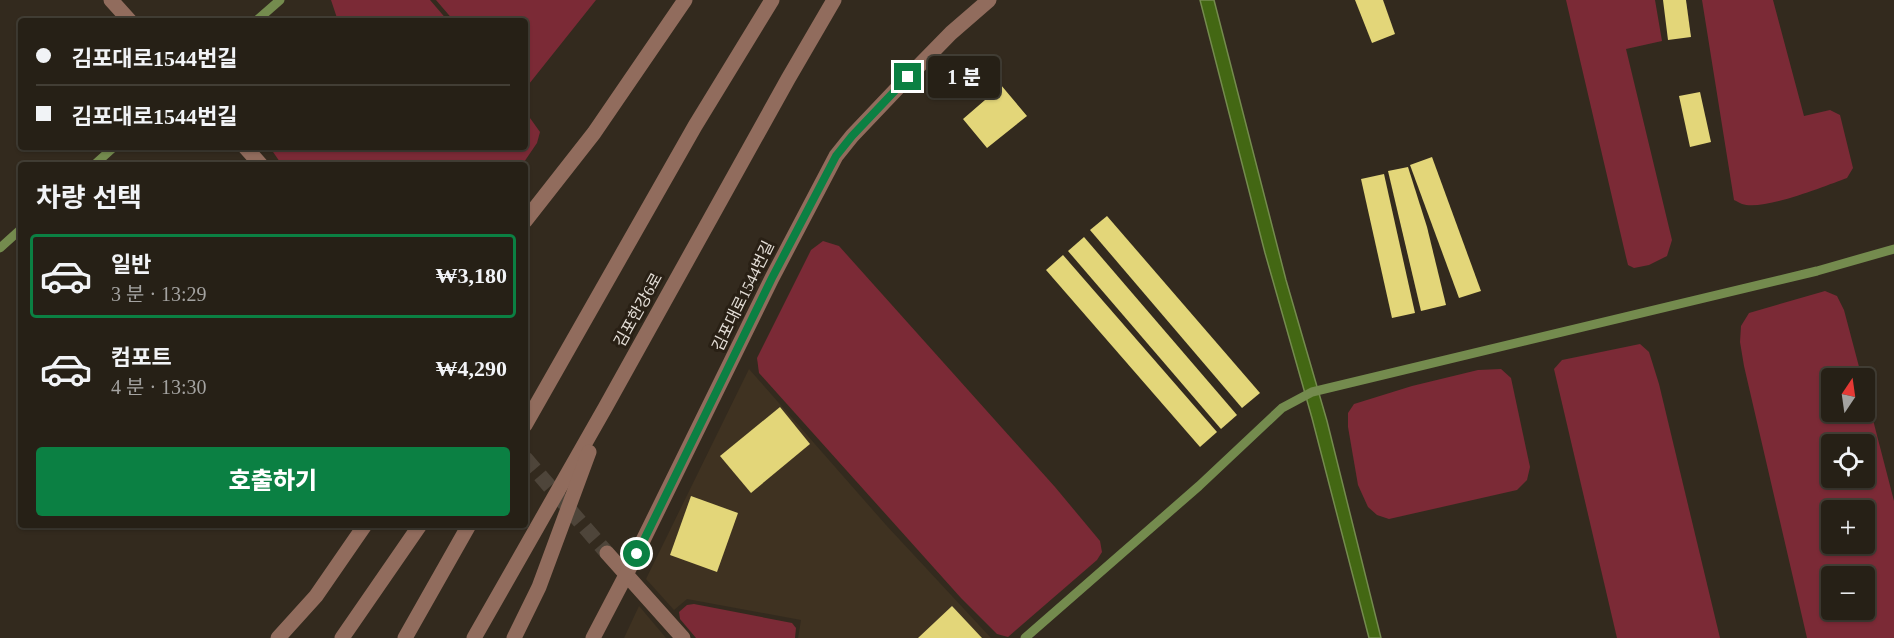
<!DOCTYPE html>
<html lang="ko">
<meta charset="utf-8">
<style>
body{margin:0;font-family:"Times New Roman","Noto Sans KR",serif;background:#322d23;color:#f1f3f6;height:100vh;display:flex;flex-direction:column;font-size:22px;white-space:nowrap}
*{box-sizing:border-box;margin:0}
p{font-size:20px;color:#a4a3a1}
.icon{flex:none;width:33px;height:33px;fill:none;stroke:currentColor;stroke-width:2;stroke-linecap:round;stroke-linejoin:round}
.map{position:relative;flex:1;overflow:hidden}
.drawer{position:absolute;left:18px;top:162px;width:510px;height:366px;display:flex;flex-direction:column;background:#262016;border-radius:6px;box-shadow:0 2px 4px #0004,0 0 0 2px #423e35}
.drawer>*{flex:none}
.guide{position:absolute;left:18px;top:18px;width:510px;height:132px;border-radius:6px;box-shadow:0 2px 4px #0004,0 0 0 2px #423e35;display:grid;align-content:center;height:132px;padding:0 18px;background:#262016}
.needle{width:39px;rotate:13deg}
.controls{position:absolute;left:1821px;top:368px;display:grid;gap:12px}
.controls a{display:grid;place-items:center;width:54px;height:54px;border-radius:6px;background:#262016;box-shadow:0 2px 4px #0004,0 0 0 2px #423e35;font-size:30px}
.end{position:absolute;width:27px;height:27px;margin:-14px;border:8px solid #0b8043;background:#fff;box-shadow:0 0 0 3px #fff}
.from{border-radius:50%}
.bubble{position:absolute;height:42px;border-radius:6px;background:#262016;box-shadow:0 2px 4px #0004,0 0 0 2px #423e35;font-size:20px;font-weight:800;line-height:42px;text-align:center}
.guide b{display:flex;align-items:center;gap:21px;height:57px;font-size:22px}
.guide b+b{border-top:2px solid #423e35}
.guide i{width:15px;height:15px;background:#f1f3f6}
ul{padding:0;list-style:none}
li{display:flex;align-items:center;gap:18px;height:84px;margin:0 12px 9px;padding:0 6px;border:3px solid transparent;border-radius:6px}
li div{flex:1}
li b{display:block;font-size:22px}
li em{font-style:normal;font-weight:800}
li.selected{border-color:#0b8043}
li>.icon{width:54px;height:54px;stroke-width:1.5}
h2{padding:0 18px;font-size:27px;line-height:72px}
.cta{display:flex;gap:12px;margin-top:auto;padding:12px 18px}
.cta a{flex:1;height:69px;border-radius:6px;background:#0b8043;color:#fff;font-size:24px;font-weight:800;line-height:69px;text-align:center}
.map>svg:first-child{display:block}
.built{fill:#3f3221}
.green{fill:#7b2a36;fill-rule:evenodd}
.water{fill:#436713;stroke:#748b4e;stroke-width:1.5}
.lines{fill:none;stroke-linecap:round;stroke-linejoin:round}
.stream{stroke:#748b4e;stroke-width:9}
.building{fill:#e3d679}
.minor-tunnel{stroke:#4e453a;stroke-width:15;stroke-dasharray:15 8;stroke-linecap:butt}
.minor{stroke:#916c5d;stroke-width:15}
.route{stroke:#0b8043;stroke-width:8}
.labels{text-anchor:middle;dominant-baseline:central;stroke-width:6;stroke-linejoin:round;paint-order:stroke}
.street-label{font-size:16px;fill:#e5dfd8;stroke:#292015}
</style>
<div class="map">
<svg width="1894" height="638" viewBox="0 0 1894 638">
<rect width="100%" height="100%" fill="#332a1e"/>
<g class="built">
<path d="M749,369L886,525L991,638H798L801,620L687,599L674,610L646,579Z"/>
<path d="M639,606L666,638H624Z"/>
</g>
<g class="green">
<path d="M331,0H430L448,21H338Z"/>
<path d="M436,0H596L525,89V21H454Z"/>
<path d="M1566,0H1655L1662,41L1626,49L1672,240L1667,256L1649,265L1634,268L1628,265L1626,257Z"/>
<path d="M1702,0H1773L1804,116L1830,110L1840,115L1853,168L1847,178C1825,186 1764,211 1742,204C1739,203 1737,201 1734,200Z"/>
<path d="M525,111L540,132L537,143L522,165H282L271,149V147H525Z"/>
<path d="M823,241L839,246L1055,487L1100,541L1102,552L1097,560L1008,637L997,634L961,598L759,373L757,358L811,250Z"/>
<path d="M1825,291L1837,296L1844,310L1862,378H1832V411H1864L1865,389L1894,501V638H1807L1744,366L1740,342L1741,326L1749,313ZM1832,444H1864V477H1832ZM1832,510H1864V543H1832ZM1832,576H1864V609H1832Z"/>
<path d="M1640,344L1649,352L1659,384L1720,638H1617L1554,369L1562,360Z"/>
<path d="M1501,369L1511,378L1530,467L1527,480L1517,490L1389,519L1377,515L1368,507L1358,485L1348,427V413L1354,404L1412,386L1478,370Z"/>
<path d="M694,604L792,623L796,628L795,638H696L680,619L679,612L687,605Z"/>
</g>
<path class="water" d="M1200,0H1214L1286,280L1327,421L1381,638H1369L1312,418L1265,253Z"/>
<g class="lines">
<g class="stream">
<path d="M256,21L280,0"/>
<path d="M94,165L114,147"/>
<path d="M0,248L21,229"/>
<path d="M1025,638L1199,486L1282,408L1312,392L1817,271L1894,249"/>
</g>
</g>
<g class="building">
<path d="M1355,0H1383L1395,34L1372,43Z"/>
<path d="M1663,0H1686L1691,37L1668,40Z"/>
<path d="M990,72L1027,116L987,148L963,119L985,100L973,86Z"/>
<path d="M1700,92L1711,142L1690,147L1679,96Z"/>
<path d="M1432,157L1481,291L1459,298L1410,165Z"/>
<path d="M1408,167L1427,227L1446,305L1421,311L1388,171Z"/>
<path d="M1384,174L1415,313L1392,318L1361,179Z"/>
<path d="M1107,216L1260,393L1242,408L1090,230Z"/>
<path d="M1084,237L1237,415L1221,429L1068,251Z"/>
<path d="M1063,255L1217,432L1200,447L1046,270Z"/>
<path d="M780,407L810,444L751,493L720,456Z"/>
<path d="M691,496L738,513L717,572L670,555Z"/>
<path d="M952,606L982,638H918Z"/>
</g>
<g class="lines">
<path class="minor-tunnel" d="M525,458L607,553"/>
<g class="minor">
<path d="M111,0L130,21"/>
<path d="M245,147L261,165"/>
<path d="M525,221L594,133L685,0"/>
<path d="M525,425L695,126L772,0"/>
<path d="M607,553L683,638"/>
<path d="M278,638L316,596L365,525"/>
<path d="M342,638L420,525"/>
<path d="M405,638L469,525"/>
<path d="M474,638L605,408L788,79L834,0"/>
<path d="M514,638L539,587L589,452"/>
<path d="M593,638L626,575L772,278L836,156L852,136L908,77L951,33L989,0"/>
</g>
</g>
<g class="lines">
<path class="route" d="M637,554L772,278L836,156L852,136L908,77"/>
</g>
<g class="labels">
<g class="street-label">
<text transform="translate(743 296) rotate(-64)">김포대로1544번길</text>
<text transform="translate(638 310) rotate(-61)">김포한강6로</text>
</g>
</g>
</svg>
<div class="controls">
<a><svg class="needle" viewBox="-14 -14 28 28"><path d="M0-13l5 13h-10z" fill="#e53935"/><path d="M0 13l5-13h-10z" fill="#a4a3a1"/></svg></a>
<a><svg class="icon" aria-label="locate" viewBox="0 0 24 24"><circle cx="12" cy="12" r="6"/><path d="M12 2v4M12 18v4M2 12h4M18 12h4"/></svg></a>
<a>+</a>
<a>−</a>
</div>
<i class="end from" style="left:637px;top:554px"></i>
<i class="end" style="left:908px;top:77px"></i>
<div class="bubble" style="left:928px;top:56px;width:72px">1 분</div>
<div class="guide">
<b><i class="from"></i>김포대로1544번길</b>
<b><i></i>김포대로1544번길</b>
</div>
<section class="drawer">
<h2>차량 선택</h2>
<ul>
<li class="selected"><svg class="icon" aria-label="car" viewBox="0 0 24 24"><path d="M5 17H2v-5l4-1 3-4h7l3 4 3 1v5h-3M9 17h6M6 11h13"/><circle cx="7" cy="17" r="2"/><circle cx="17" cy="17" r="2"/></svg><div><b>일반</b><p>3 분 · 13:29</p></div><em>₩3,180</em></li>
<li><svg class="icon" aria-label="car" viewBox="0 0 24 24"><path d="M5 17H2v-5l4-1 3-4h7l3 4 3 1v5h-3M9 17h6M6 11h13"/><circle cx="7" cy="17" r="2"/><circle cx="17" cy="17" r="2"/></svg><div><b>컴포트</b><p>4 분 · 13:30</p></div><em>₩4,290</em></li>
</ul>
<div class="cta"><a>호출하기</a></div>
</section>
</div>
